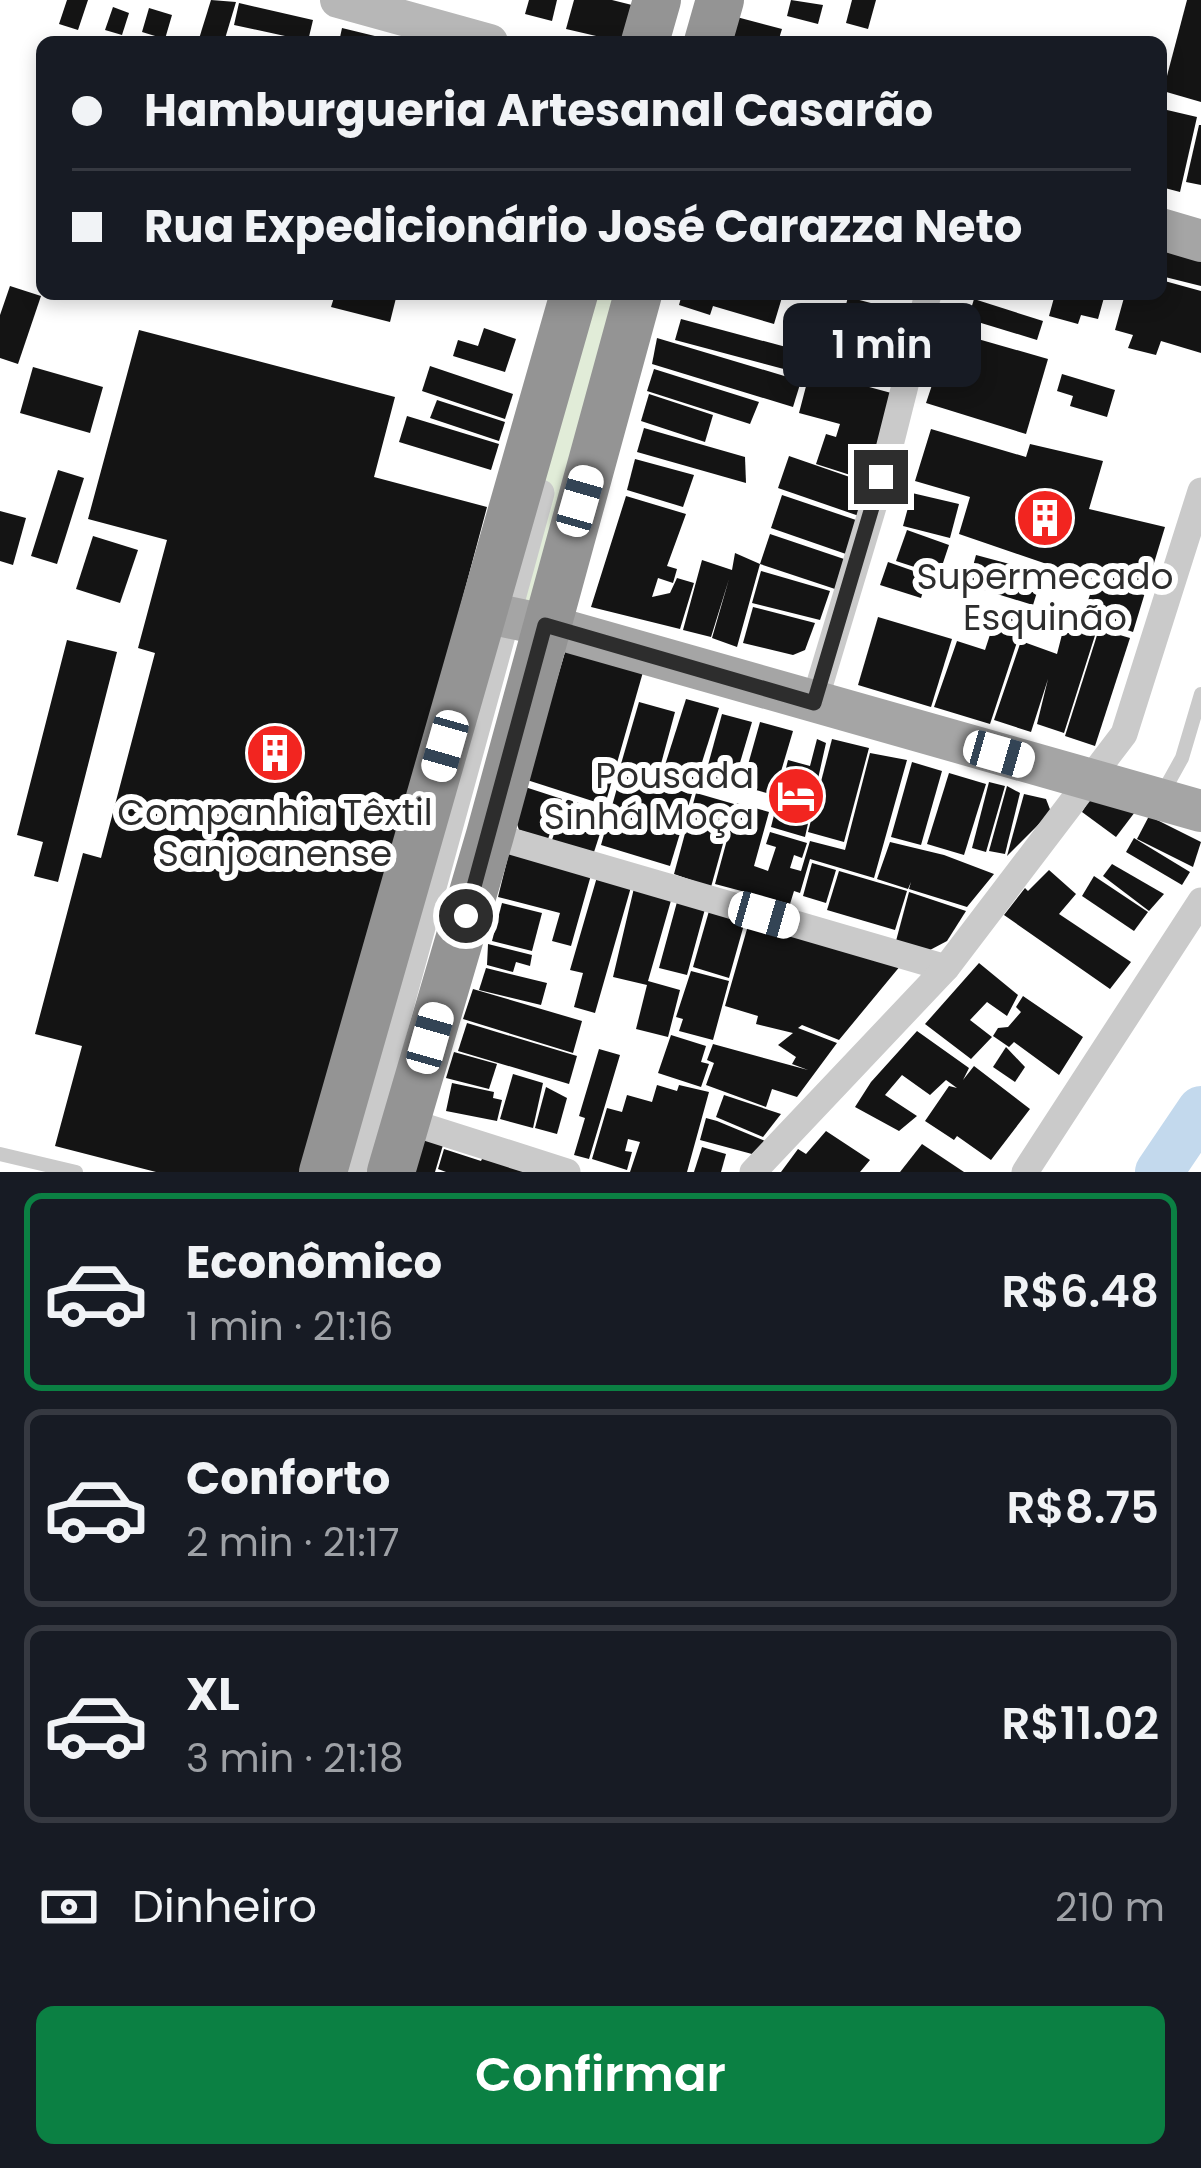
<!DOCTYPE html>
<html lang="pt">
<meta charset="utf-8">
<style>
body{margin:0;font-family:Poppins,sans-serif;background:#242831;color:#f1f3f6;height:100vh;display:flex;flex-direction:column;font-size:45px;white-space:nowrap}
*{box-sizing:border-box;margin:0}
p{font-size:39px;color:#9ea1a6}
.icon{flex:none;width:66px;height:66px;fill:none;stroke:currentColor;stroke-width:2;stroke-linecap:round;stroke-linejoin:round}
.map{position:relative;height:1172px;overflow:hidden}
.panel{display:flex;flex-direction:column;background:#171b24;flex:1}
.panel>*{flex:none}
.banner{position:absolute;left:36px;top:36px;width:1131px;height:264px;border-radius:18px;box-shadow:0 6px 18px #0003;display:grid;align-content:center;height:264px;padding:0 36px;background:#171b24}
.end{position:absolute;width:54px;height:54px;margin:-27px;border:15px solid #2d2d2d;background:#fff;box-shadow:0 0 0 6px #fff}
.from{border-radius:50%}
.bubble{position:absolute;height:84px;border-radius:18px;background:#171b24;box-shadow:0 6px 18px #0003;font-size:39px;font-weight:600;line-height:84px;text-align:center}
.car{position:absolute;width:36px;height:72px;margin:-36px -18px;border-radius:15px;box-shadow:0 0 9px 3px #0007;background:linear-gradient(#fff 24%,#345 0 40%,#fff 0 76%,#345 0 86%,#fff 0)}
.banner b{display:flex;align-items:center;gap:42px;height:114px;font-size:45px}
.banner b+b{border-top:3px solid #363941}
.banner i{width:30px;height:30px;background:#f1f3f6}
ul{padding:21px 0 0;list-style:none}
li{display:flex;align-items:center;gap:36px;height:198px;margin:0 24px 18px;padding:0 12px;border:6px solid #363941;border-radius:18px}
li div{flex:1}
li b{display:block;font-size:45px}
li em{font-style:normal;font-weight:600}
li.current{border-color:#0b8043}
li>.icon{width:108px;height:108px;stroke-width:1.5}
.pay{display:flex;align-items:center;gap:30px;height:132px;padding:0 36px;font-size:45px}
.pay p{margin-inline-start:auto}
.cta{display:flex;gap:24px;margin-top:auto;padding:24px 36px}
.cta a{flex:1;height:138px;border-radius:18px;background:#0b8043;color:#fff;font-size:48px;font-weight:600;line-height:138px;text-align:center}
.map>svg:first-child{display:block}
.green{fill:#e1ecd8}
.lines{fill:none;stroke-linecap:round;stroke-linejoin:round}
.river{stroke:#c3d9ed;stroke-width:48}
.building{fill:#141414}
.lane{stroke:#cacaca;stroke-width:14}
.street{stroke:#cacaca;stroke-width:27}
.secondary{stroke:#b7b7b7;stroke-width:36}
.primary{stroke:#a5a5a5;stroke-width:42}
.highway{stroke:#949494;stroke-width:48}
.route{stroke:#2d2d2d;stroke-width:15}
.labels{text-anchor:middle;dominant-baseline:central;stroke-width:12;stroke-linejoin:round;paint-order:stroke}
.poi-label{font-size:36px;fill:#2d2d2d;stroke:#fff}
</style>
<div class="map">
<svg width="1201" height="1172" viewBox="0 0 1201 1172">
<rect width="100%" height="100%" fill="#fff"/>
<path class="green" d="M579,294H633L536,616L497,610Z"/>
<g class="lines">
<path class="river" d="M1159,1172L1201,1110"/>
</g>
<g class="building">
<path d="M67,0H88L78,30L59,24Z"/>
<path d="M211,0L236,2L224,42H198Z"/>
<path d="M529,0H557L552,21L525,14Z"/>
<path d="M574,0H612L632,5L622,42L566,29Z"/>
<path d="M791,0L823,5L818,24L787,16Z"/>
<path d="M852,0H876L868,29L846,23Z"/>
<path d="M1187,0H1201V102L1163,91Z"/>
<path d="M239,3L313,20L308,41L234,25Z"/>
<path d="M113,7L129,13L122,35L105,30Z"/>
<path d="M149,8L172,15L165,39L142,32Z"/>
<path d="M729,15L782,29L778,42H721Z"/>
<path d="M342,28L383,38L382,42H339Z"/>
<path d="M1167,110L1197,117L1180,192L1161,187V136Z"/>
<path d="M1199,125H1201V185L1186,182Z"/>
<path d="M1161,233L1201,244V286L1161,276Z"/>
<path d="M1161,280L1201,291V353L1161,341L1156,355L1128,348L1133,335L1115,330L1125,294H1161Z"/>
<path d="M10,286L41,296L18,364L0,358V315Z"/>
<path d="M335,294H397L390,322L331,307Z"/>
<path d="M682,294H783L774,324L713,306L710,315L679,305Z"/>
<path d="M1055,294H1105L1098,319L1081,315L1078,324L1049,316Z"/>
<path d="M848,297L909,313L904,334L888,329L909,339L897,388L810,364L814,344L828,342L824,340L830,315L843,316Z"/>
<path d="M974,299L1043,321L1037,340L968,319Z"/>
<path d="M681,319L801,351L795,372L675,340Z"/>
<path d="M484,328L516,339L505,372L453,356L458,340L478,346Z"/>
<path d="M139,330L395,397L374,477L487,507L309,1172H156L55,1146L82,1046L35,1034L83,853L101,858L155,653L138,648L167,540L88,519Z"/>
<path d="M950,331L1048,359L1026,434L926,403Z"/>
<path d="M657,338L801,381L793,407L652,364Z"/>
<path d="M430,366L513,394L505,419L422,391Z"/>
<path d="M33,367L103,387L90,433L20,413Z"/>
<path d="M654,369L759,402L750,424L647,391Z"/>
<path d="M810,371L895,394L869,481L816,464L826,434L836,437L840,424L799,413Z"/>
<path d="M1062,374L1115,390L1107,417L1070,406L1073,396L1057,391Z"/>
<path d="M649,394L713,415L705,442L641,421Z"/>
<path d="M437,400L505,422L499,441L430,418Z"/>
<path d="M407,416L499,444L491,470L399,442Z"/>
<path d="M644,428L745,457L746,483L637,452Z"/>
<path d="M931,429L1026,457L1030,444L1103,461L1089,509L1165,527L1133,632L1083,615L1094,583L1117,588L959,534L970,497L915,481Z"/>
<path d="M789,456L870,484L859,516L778,488Z"/>
<path d="M635,459L694,475L683,507L627,490Z"/>
<path d="M58,470L84,478L57,564L31,556Z"/>
<path d="M912,493L959,504L950,538L903,526Z"/>
<path d="M782,495L856,520L846,554L771,528Z"/>
<path d="M626,496L686,514L667,566L677,569L673,583L658,578L652,597L670,593L677,578L694,583L680,629L591,607Z"/>
<path d="M0,511L26,518L13,565L0,561Z"/>
<path d="M907,530L949,545L939,575L896,561Z"/>
<path d="M770,534L844,559L835,589L760,564Z"/>
<path d="M93,536L138,550L120,603L76,589Z"/>
<path d="M735,553L760,564L737,647L712,638L729,579L711,637L683,630L702,560L732,570Z"/>
<path d="M976,555L1043,573L1033,605L968,585Z"/>
<path d="M888,562L928,576L921,598L880,585Z"/>
<path d="M761,571L830,591L820,620L752,603Z"/>
<path d="M753,607L815,623L805,650L793,655L743,643Z"/>
<path d="M998,610L1019,617L1016,628L1021,630L990,724L934,707L957,641L985,650Z"/>
<path d="M1068,611L1098,626L1064,733L1037,724L1048,679L1031,732L994,720L1021,641L1057,654Z"/>
<path d="M878,617L952,639L931,707L858,685Z"/>
<path d="M1099,629L1130,638L1095,746L1065,736Z"/>
<path d="M67,640L117,652L58,882L34,876L43,842L17,835Z"/>
<path d="M566,649L643,672L605,805L527,780Z"/>
<path d="M686,699L719,708L693,791L660,781Z"/>
<path d="M639,702L675,712L658,775L621,764Z"/>
<path d="M722,714L752,722L734,783L705,776Z"/>
<path d="M760,722L793,731L774,795L742,786Z"/>
<path d="M817,739L826,743L805,837L771,827L788,760L810,766Z"/>
<path d="M832,739L869,748L844,842L808,832Z"/>
<path d="M870,753L907,760L874,878L810,859L800,893L794,891L790,904L715,884L737,803L769,812L754,866L768,871L776,847L766,844L770,832L807,843L802,858L794,855L790,868L801,871L810,841L845,850Z"/>
<path d="M912,762L942,771L921,845L891,837Z"/>
<path d="M949,773L986,784L964,855L927,844Z"/>
<path d="M621,774L692,794L670,866L601,845Z"/>
<path d="M989,782L1005,786L986,852L972,848Z"/>
<path d="M1007,786L1020,793L1005,854L989,851Z"/>
<path d="M525,787L562,799L548,839L519,830L516,821Z"/>
<path d="M696,793L734,804L711,887L674,874Z"/>
<path d="M1024,794L1046,799L1051,812L1007,856Z"/>
<path d="M1093,794L1138,808L1116,837L1082,812Z"/>
<path d="M566,799L607,812L594,852L552,840Z"/>
<path d="M1149,816L1201,842L1193,867L1137,839Z"/>
<path d="M1134,838L1190,872L1182,885L1126,852Z"/>
<path d="M890,842L944,855L994,874L967,907L909,889L911,882L908,889L877,879Z"/>
<path d="M509,853L591,875L571,946L552,941L560,913L498,897Z"/>
<path d="M812,863L836,870L826,903L803,896Z"/>
<path d="M1112,864L1164,894L1149,911L1103,876Z"/>
<path d="M1049,870L1076,894L1059,914L1131,962L1110,989L1004,915L1025,888L1028,891Z"/>
<path d="M839,871L907,891L895,930L827,910Z"/>
<path d="M1094,876L1148,912L1134,931L1082,896Z"/>
<path d="M597,877L631,887L595,1013L574,1007L583,973L570,970Z"/>
<path d="M634,888L672,897L648,981L680,990L668,1037L636,1029L647,985L613,977Z"/>
<path d="M909,892L966,911L947,941L930,950L896,941Z"/>
<path d="M677,902L705,909L687,975L659,968Z"/>
<path d="M502,903L542,913L532,951L492,941Z"/>
<path d="M709,911L745,921L729,978L693,967Z"/>
<path d="M749,922L901,965L839,1040L802,1025L798,1028L837,1043L797,1097L772,1089L766,1107L706,1085L714,1063L707,1060L713,1044L808,1070L792,1064L796,1057L778,1045L793,1033L756,1024L758,1016L725,1006Z"/>
<path d="M488,944L532,955L530,966L516,962L513,972L487,965Z"/>
<path d="M979,963L1018,995L1007,1016L987,1002L970,1020L992,1037L971,1059L925,1024Z"/>
<path d="M486,968L547,983L541,1005L479,990Z"/>
<path d="M691,971L729,981L713,1040L679,1031L683,1019L676,1017Z"/>
<path d="M473,989L582,1021L573,1053L463,1019Z"/>
<path d="M1023,996L1083,1037L1059,1075L1014,1042L1009,1047L993,1036L998,1028L1008,1027L1021,1012L1016,1007Z"/>
<path d="M467,1023L577,1056L569,1084L458,1051Z"/>
<path d="M917,1031L969,1068L963,1080L974,1066L1030,1109L991,1160L957,1136L954,1140L925,1121L949,1086L957,1088L946,1080L930,1095L902,1075L885,1095L917,1116L899,1131L855,1107L871,1082Z"/>
<path d="M671,1035L706,1046L701,1062L709,1064L701,1087L658,1073Z"/>
<path d="M1006,1047L1025,1067L1015,1082L993,1067Z"/>
<path d="M599,1049L620,1055L589,1159L574,1155L585,1118L579,1116Z"/>
<path d="M454,1052L497,1064L489,1089L446,1078Z"/>
<path d="M513,1074L543,1083L533,1128L500,1119Z"/>
<path d="M452,1083L494,1092L493,1098L502,1100L497,1121L446,1111Z"/>
<path d="M657,1085L677,1091L679,1085L709,1092L687,1172H630L640,1142L628,1139L625,1151L632,1152L627,1170L592,1159L607,1108L622,1112L627,1095L652,1102Z"/>
<path d="M546,1087L567,1098L557,1134L535,1128Z"/>
<path d="M724,1095L781,1114L763,1137L716,1117Z"/>
<path d="M706,1118L717,1121L765,1141L752,1154L700,1140Z"/>
<path d="M826,1131L870,1160L860,1172H781L798,1149L806,1154Z"/>
<path d="M417,1137L443,1145L435,1172H407Z"/>
<path d="M922,1144L964,1172H900Z"/>
<path d="M702,1147L726,1154L721,1172H694Z"/>
<path d="M444,1149L481,1161L483,1157L528,1172H446L438,1169Z"/>
</g>
<g class="lines">
<g class="lane">
<path d="M1162,794L1182,758L1201,694"/>
<path d="M0,1154L76,1172"/>
</g>
<g class="street">
<path d="M814,703L882,477L928,294"/>
<path d="M490,835L946,968"/>
<path d="M394,1117L567,1172"/>
<path d="M355,1172L541,493"/>
<path d="M753,1172L946,968L1124,734L1201,491"/>
<path d="M1025,1172L1201,901"/>
</g>
<path class="secondary" d="M338,0L490,42"/>
<g class="primary">
<path d="M1161,229L1201,241"/>
<path d="M484,612L545,625L1201,811"/>
</g>
<g class="highway">
<path d="M645,42L657,0"/>
<path d="M708,42L720,0"/>
<path d="M323,1172L574,294"/>
<path d="M391,1172L490,835L638,294"/>
</g>
</g>
<g class="lines">
<path class="route" d="M466,916L545,625L814,703L881,477"/>
</g>
<defs>
<g id="building-disc" transform="scale(3)"><circle r="9.5" fill="#f22520" stroke="#fff"/><path d="M-4-6H4V6H1V3H-1V6H-4ZM-2.5-4.3h1.7v1.8h-1.7ZM.8-4.3h1.7v1.8H.8ZM-2.5-1h1.7V.8h-1.7ZM.8-1h1.7V.8H.8Z" fill="#fff"/></g>
<g id="hotel-disc" transform="scale(3)"><circle r="9.5" fill="#f22520" stroke="#fff"/><path d="M-6-4.5h1.5V1H6V5H4.5V3h-9V5H-6ZM-4 0a1.8 1.8 0 1 1 3.6 0ZM.5 0V-2.5h3Q6-2.5 6 0Z" fill="#fff"/></g>
</defs>
<g fill-rule="evenodd">
<use href="#building-disc" x="1045" y="518"/>
<use href="#building-disc" x="275" y="753"/>
<use href="#hotel-disc" x="796" y="796"/>
</g>
<g class="labels">
<g class="poi-label">
<text x="1045" y="576">Supermecado<tspan x="1045" dy="41">Esquinão</tspan></text>
<text x="754" y="775" text-anchor="end">Pousada<tspan x="754" dy="41">Sinhá Moça</tspan></text>
<text x="275" y="812">Companhia Têxtil<tspan x="275" dy="41">Sanjoanense</tspan></text>
</g>
</g>
</svg>
<i class="end from" style="left:466px;top:916px"></i>
<i class="end" style="left:881px;top:477px"></i>
<div class="bubble" style="left:783px;top:303px;width:198px">1 min</div>
<i class="car" style="left:580px;top:501px;rotate:16deg"></i>
<i class="car" style="left:445px;top:746px;rotate:196deg"></i>
<i class="car" style="left:999px;top:754px;rotate:106deg"></i>
<i class="car" style="left:764px;top:915px;rotate:106deg"></i>
<i class="car" style="left:430px;top:1038px;rotate:16deg"></i>
<div class="banner">
<b><i class="from"></i>Hamburgueria Artesanal Casarão</b>
<b><i></i>Rua Expedicionário José Carazza Neto</b>
</div>
</div>
<section class="panel">
<ul>
<li class="current"><svg class="icon" aria-label="car" viewBox="0 0 24 24"><path d="M5 17H2v-5l4-1 3-4h7l3 4 3 1v5h-3M9 17h6M6 11h13"/><circle cx="7" cy="17" r="2"/><circle cx="17" cy="17" r="2"/></svg><div><b>Econômico</b><p>1 min · 21:16</p></div><em>R$6.48</em></li>
<li><svg class="icon" aria-label="car" viewBox="0 0 24 24"><path d="M5 17H2v-5l4-1 3-4h7l3 4 3 1v5h-3M9 17h6M6 11h13"/><circle cx="7" cy="17" r="2"/><circle cx="17" cy="17" r="2"/></svg><div><b>Conforto</b><p>2 min · 21:17</p></div><em>R$8.75</em></li>
<li><svg class="icon" aria-label="car" viewBox="0 0 24 24"><path d="M5 17H2v-5l4-1 3-4h7l3 4 3 1v5h-3M9 17h6M6 11h13"/><circle cx="7" cy="17" r="2"/><circle cx="17" cy="17" r="2"/></svg><div><b>XL</b><p>3 min · 21:18</p></div><em>R$11.02</em></li>
</ul>
<div class="pay"><svg class="icon" aria-label="cash" viewBox="0 0 24 24"><path d="M3 7h18v10H3z"/><circle cx="12" cy="12" r="2"/></svg>Dinheiro<p>210 m</p></div>
<div class="cta"><a>Confirmar</a></div>
</section>
